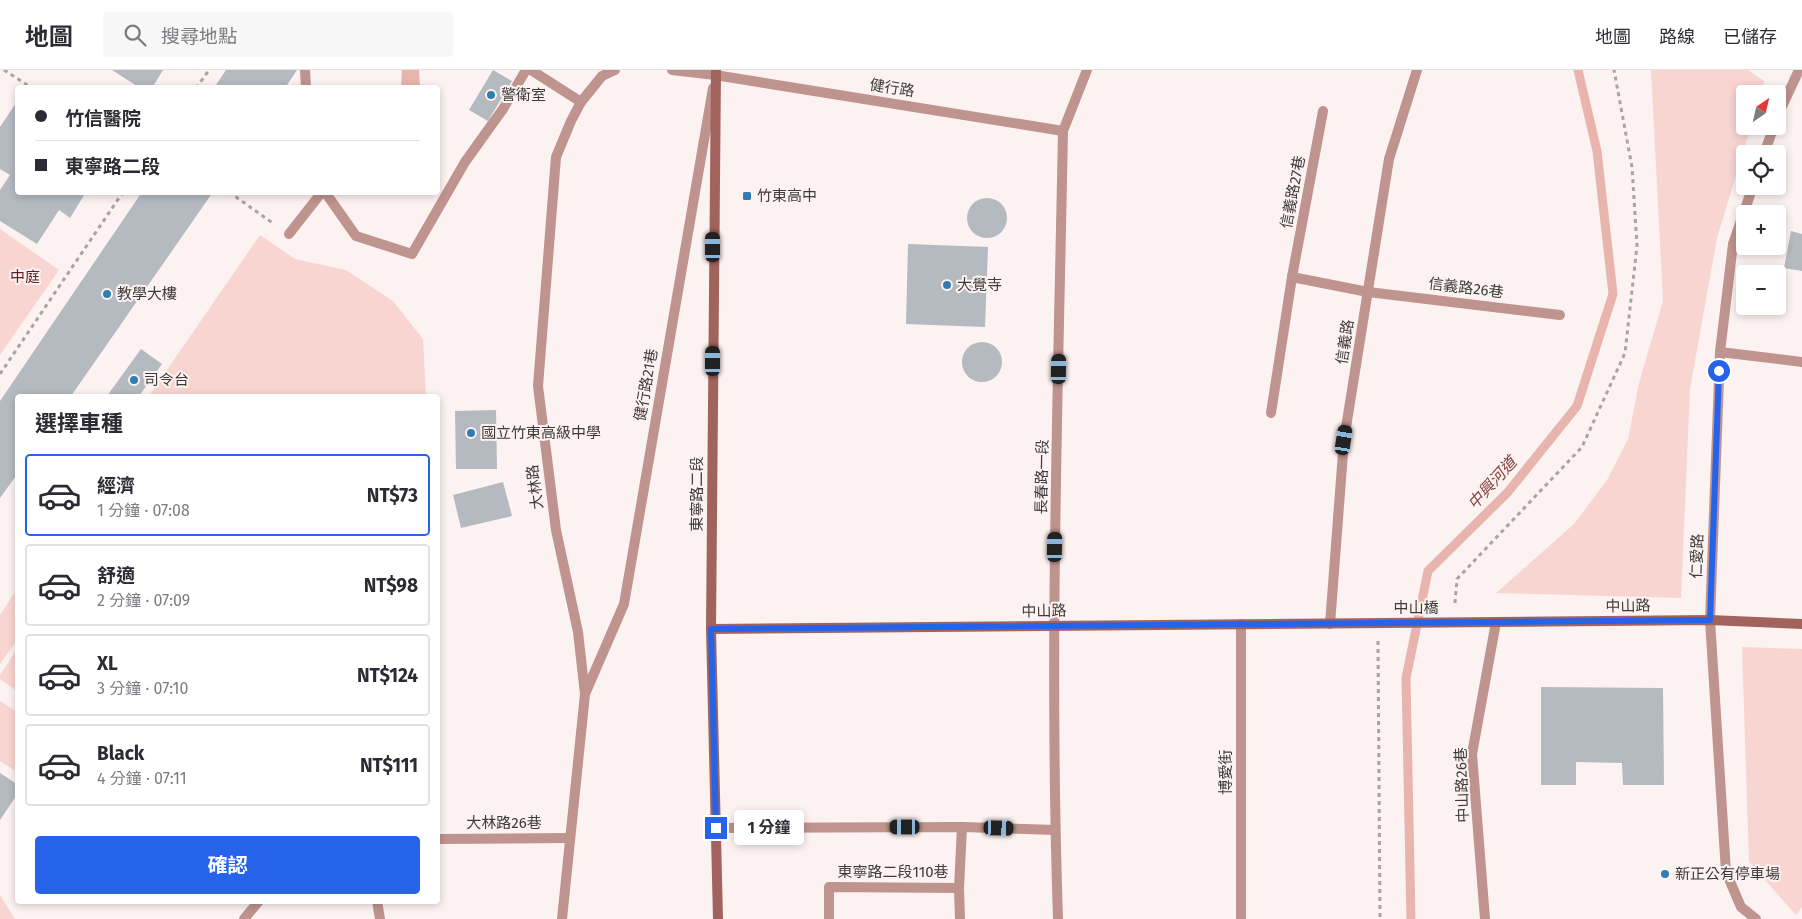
<!DOCTYPE html>
<html lang="zh-TW">
<meta charset="utf-8">
<style>
body{margin:0;font-family:"Fira Sans","Noto Sans TC",sans-serif;background:#f7f7f7;color:#2b2b33;height:100vh;display:flex;flex-direction:column;font-size:19px;white-space:nowrap}
*{box-sizing:border-box;margin:0}
p{font-size:16px;color:#7c7c81}
.icon{flex:none;width:28px;height:28px;fill:none;stroke:currentColor;stroke-width:2;stroke-linecap:round;stroke-linejoin:round}
.map{position:relative;flex:1;overflow:hidden}
.panel{position:absolute;left:15px;top:324px;width:425px;height:510px;display:flex;flex-direction:column;background:#fff;border-radius:5px;box-shadow:0 2px 8px #0003}
.panel>*{flex:none}
.top-card{position:absolute;left:15px;top:15px;width:425px;height:110px;border-radius:5px;box-shadow:0 2px 8px #0003;display:grid;align-content:center;height:110px;padding:0 20px;background:#fff}
.needle{width:32px;rotate:34deg}
.tools{position:absolute;left:1736px;top:15px;display:grid;gap:10px}
.tools a{display:grid;place-items:center;width:50px;height:50px;border-radius:5px;background:#fff;box-shadow:0 2px 8px #0003;font-size:25px}
.end{position:absolute;width:22px;height:22px;margin:-11px;border:6px solid #2563eb;background:#fff;box-shadow:0 0 0 2px #fff}
.from{border-radius:50%}
.bubble{position:absolute;height:35px;border-radius:5px;background:#fff;box-shadow:0 2px 8px #0003;font-size:16px;font-weight:700;line-height:35px;text-align:center}
.car{position:absolute;width:15px;height:30px;margin:-15px -8px;border-radius:6px;box-shadow:0 0 4px 1px #0007;background:linear-gradient(#222 24%,#8ab4d8 0 40%,#222 0 76%,#8ab4d8 0 86%,#222 0)}
.top-card b{display:flex;align-items:center;gap:18px;height:48px;font-size:19px}
.top-card b+b{border-top:1px solid #e1e1e2}
.top-card i{width:12px;height:12px;background:#2b2b33}
ul{padding:0;list-style:none}
li{display:flex;align-items:center;gap:15px;height:82px;margin:0 10px 8px;padding:0 10px;border:2px solid #e1e1e2;border-radius:5px}
li div{flex:1}
li b{display:block;font-size:19px}
li em{font-style:normal;font-weight:700}
li.active{border-color:#2563eb}
li>.icon{width:45px;height:45px;stroke-width:1.5}
h2{padding:0 20px;font-size:22px;line-height:60px}
.primary-button{display:flex;gap:10px;margin-top:auto;padding:10px 20px}
.primary-button a{flex:1;height:58px;border-radius:5px;background:#2563eb;color:#fff;font-size:20px;font-weight:700;line-height:58px;text-align:center}
header{display:flex;align-items:center;gap:30px;box-sizing:border-box;height:70px;padding:0 25px;background:#fff;border-bottom:1px solid #e1e1e2}
header strong{font-size:24px}
nav{display:flex;gap:28px;margin-inline-start:auto;font-size:18px}
.search{width:350px;height:45px;background:#f7f7f7;display:flex;align-items:center;gap:12px;box-sizing:border-box;padding:0 18px;border-radius:5px;color:#7c7c81;font-size:19px}
.map>svg:first-child{display:block}
.green{fill:#f9d5d1}
.water{fill:#e7b4ae}
.lines{fill:none;stroke-linecap:round;stroke-linejoin:round}
.stream{stroke:#e7b4ae;stroke-width:9}
.building{fill:#b4bac0}
.path{stroke:#a9a3a2;stroke-width:3;stroke-dasharray:4 4;stroke-linecap:butt}
.lane{stroke:#bf938e;stroke-width:10}
.street{stroke:#bf938e;stroke-width:10}
.secondary{stroke:#a2635d;stroke-width:10}
.route{stroke:#2563eb;stroke-width:6}
.poi-dot{fill:#317db0;stroke:#fbf2f1;stroke-width:2}
.labels{text-anchor:middle;dominant-baseline:central;stroke-width:4;stroke-linejoin:round;paint-order:stroke}
.street-label{font-size:15px;fill:#3e3b3a;stroke:#fbf2f1}
.poi-label{font-size:15px;fill:#3e3b3a;stroke:#fbf2f1;text-anchor:start}
.park-label{font-size:15px;fill:#622421;stroke:#fbf2f1}
.water-label{font-size:16px;font-style:italic;fill:#83423d;stroke:#fbf2f1}
</style>
<header>
<strong>地圖</strong>
<div class="search"><svg class="icon" aria-label="search" viewBox="0 0 24 24"><circle cx="10" cy="10" r="6"/><path d="M15 15l6 6"/></svg>搜尋地點</div>
<nav><a>地圖</a><a>路線</a><a>已儲存</a></nav>
</header>
<div class="map">
<svg width="1802" height="849" viewBox="0 0 1802 849">
<rect width="100%" height="100%" fill="#fbf2f1"/>
<g class="green">
<path d="M1651,0H1748L1764,11L1761,24H1745V56H1751L1717,168L1690,319L1681,528L1496,523L1574,454L1607,410L1628,369L1639,313L1663,231Z"/>
<path d="M0,159L59,200L0,285Z"/>
<path d="M260,165L295,189L346,200L393,231L423,269L426,326H149Z"/>
<path d="M17,519V570L0,594V545Z"/>
<path d="M1742,577L1802,579V837L1796,845L1749,792Z"/>
<path d="M17,579L18,621H17L0,609V605Z"/>
<path d="M0,631L17,642V702L0,691Z"/>
<path d="M0,825L15,849H0Z"/>
</g>
<path class="water" d="M402,0H419L420,17H401Z"/>
<g class="lines">
<path class="stream" d="M1411,849L1406,608L1428,501L1508,422L1577,336L1613,224L1597,81L1578,0"/>
</g>
<g class="building">
<path d="M112,0H163L152,18H140Z"/>
<path d="M226,0H297L285,18H214Z"/>
<path d="M493,0L512,11L488,51L469,40Z"/>
<path d="M18,30V122H86L70,148L59,140L37,174L0,151V120L10,105L0,99V57Z"/>
<path d="M142,122H213L71,326H18V403L0,428V331Z"/>
<circle cx="987" cy="148" r="20"/>
<path d="M1791,161L1802,164V201L1784,198Z"/>
<path d="M908,174L988,177L985,257L906,254Z"/>
<circle cx="982" cy="292" r="20"/>
<path d="M141,279L162,294L139,326H107Z"/>
<path d="M496,340L497,399H456L455,341Z"/>
<path d="M503,412L512,446L461,458L453,425Z"/>
<path d="M1541,617L1663,618L1664,715H1623L1622,693L1576,692V715H1541Z"/>
<path d="M0,703L18,715V723L0,750Z"/>
</g>
<g class="lines">
<g class="path">
<path d="M4,0L32,18"/>
<path d="M196,18L209,0"/>
<path d="M229,122L274,154"/>
<path d="M0,304L123,122"/>
<path d="M1455,533L1457,509L1582,377L1625,283L1637,176L1632,97L1614,0"/>
<path d="M1378,571L1380,849"/>
</g>
<g class="lane">
<path d="M305,0L306,18"/>
<path d="M531,0L581,32"/>
<path d="M325,122L356,166L412,184L465,92L503,39L526,0"/>
<path d="M289,164L322,122"/>
<path d="M1292,207L1368,222L1560,245"/>
<path d="M1720,282L1802,292"/>
<path d="M1271,343L1292,207L1323,41"/>
<path d="M585,624L624,534L713,18"/>
<path d="M716,758L962,757L1055,760"/>
<path d="M438,769L570,768"/>
<path d="M959,818L962,757"/>
<path d="M377,831L380,849"/>
<path d="M244,849L259,831"/>
<path d="M829,849V817L959,818L960,849"/>
</g>
<g class="street">
<path d="M672,0L715,5L1063,61"/>
<path d="M1778,45L1799,0"/>
<path d="M1764,84L1774,56"/>
<path d="M1753,116L1733,174L1720,282L1710,550L1726,802L1741,837L1756,849"/>
<path d="M1330,554L1344,370L1389,89L1417,0"/>
<path d="M562,849L585,624L578,562L556,460L538,316L556,87L571,51L581,32L602,6L615,0"/>
<path d="M1058,849C1049,587 1058,324 1063,61L1087,0"/>
<path d="M1241,849V554"/>
<path d="M1485,849L1472,684L1496,552"/>
</g>
<g class="secondary">
<path d="M716,0L711,559L718,849"/>
<path d="M711,559L1710,550L1802,554"/>
</g>
</g>
<g class="lines">
<path class="route" d="M716,758L711,559L1710,550L1719,301"/>
</g>
<g class="poi-dot">
<circle cx="491" cy="25" r="5"/>
<rect x="742" y="121" width="10" height="10" rx="2.5"/>
<circle cx="947" cy="215" r="5"/>
<circle cx="107" cy="224" r="5"/>
<circle cx="134" cy="310" r="5"/>
<circle cx="471" cy="363" r="5"/>
<circle cx="1665" cy="804" r="5"/>
</g>
<g class="labels">
<g class="street-label">
<text transform="translate(892 18) rotate(9)">健行路</text>
<text transform="translate(1293 122) rotate(-79)">信義路27巷</text>
<text transform="translate(1466 218) rotate(7)">信義路26巷</text>
<text transform="translate(1345 272) rotate(-81)">信義路</text>
<text transform="translate(646 315) rotate(-80)">健行路21巷</text>
<text transform="translate(1042 407) rotate(-89)">長春路一段</text>
<text transform="translate(535 417) rotate(-97)">大林路</text>
<text transform="translate(697 424) rotate(-90)">東寧路二段</text>
<text transform="translate(1697 486) rotate(-88)">仁愛路</text>
<text transform="translate(1628 536) rotate(-1)">中山路</text>
<text x="1416" y="538">中山橋</text>
<text transform="translate(1044 541) rotate(-1)">中山路</text>
<text transform="translate(1226 702) rotate(-90)">博愛街</text>
<text transform="translate(1462 715) rotate(-92)">中山路26巷</text>
<text x="504" y="753">大林路26巷</text>
<text x="893" y="802">東寧路二段110巷</text>
</g>
<g class="poi-label">
<text x="501" y="25">警衛室</text>
<text x="757" y="126">竹東高中</text>
<text x="957" y="215">大覺寺</text>
<text x="117" y="224">教學大樓</text>
<text x="144" y="310">司令台</text>
<text x="481" y="363">國立竹東高級中學</text>
<text x="1675" y="804">新正公有停車場</text>
</g>
<g class="park-label">
<text x="25" y="207">中庭</text>
</g>
<g class="water-label">
<text transform="translate(1492 413) rotate(-48)">中興河道</text>
</g>
</g>
</svg>
<div class="tools">
<a><svg class="needle" viewBox="-14 -14 28 28"><path d="M0-13l5 13h-10z" fill="#e53935"/><path d="M0 13l5-13h-10z" fill="#7c7c81"/></svg></a>
<a><svg class="icon" aria-label="locate" viewBox="0 0 24 24"><circle cx="12" cy="12" r="6"/><path d="M12 2v4M12 18v4M2 12h4M18 12h4"/></svg></a>
<a>+</a>
<a>−</a>
</div>
<i class="end from" style="left:1719px;top:301px"></i>
<i class="end" style="left:716px;top:758px"></i>
<div class="bubble" style="left:734px;top:740px;width:70px">1 分鐘</div>
<i class="car" style="left:713px;top:177px;rotate:0deg"></i>
<i class="car" style="left:713px;top:291px;rotate:0deg"></i>
<i class="car" style="left:1059px;top:299px;rotate:1deg"></i>
<i class="car" style="left:1344px;top:370px;rotate:9deg"></i>
<i class="car" style="left:1055px;top:477px;rotate:1deg"></i>
<i class="car" style="left:905px;top:757px;rotate:270deg"></i>
<i class="car" style="left:999px;top:758px;rotate:92deg"></i>
<div class="top-card">
<b><i class="from"></i>竹信醫院</b>
<b><i></i>東寧路二段</b>
</div>
<section class="panel">
<h2>選擇車種</h2>
<ul>
<li class="active"><svg class="icon" aria-label="car" viewBox="0 0 24 24"><path d="M5 17H2v-5l4-1 3-4h7l3 4 3 1v5h-3M9 17h6M6 11h13"/><circle cx="7" cy="17" r="2"/><circle cx="17" cy="17" r="2"/></svg><div><b>經濟</b><p>1 分鐘 · 07:08</p></div><em>NT$73</em></li>
<li><svg class="icon" aria-label="car" viewBox="0 0 24 24"><path d="M5 17H2v-5l4-1 3-4h7l3 4 3 1v5h-3M9 17h6M6 11h13"/><circle cx="7" cy="17" r="2"/><circle cx="17" cy="17" r="2"/></svg><div><b>舒適</b><p>2 分鐘 · 07:09</p></div><em>NT$98</em></li>
<li><svg class="icon" aria-label="car" viewBox="0 0 24 24"><path d="M5 17H2v-5l4-1 3-4h7l3 4 3 1v5h-3M9 17h6M6 11h13"/><circle cx="7" cy="17" r="2"/><circle cx="17" cy="17" r="2"/></svg><div><b>XL</b><p>3 分鐘 · 07:10</p></div><em>NT$124</em></li>
<li><svg class="icon" aria-label="car" viewBox="0 0 24 24"><path d="M5 17H2v-5l4-1 3-4h7l3 4 3 1v5h-3M9 17h6M6 11h13"/><circle cx="7" cy="17" r="2"/><circle cx="17" cy="17" r="2"/></svg><div><b>Black</b><p>4 分鐘 · 07:11</p></div><em>NT$111</em></li>
</ul>
<div class="primary-button"><a>確認</a></div>
</section>
</div>
